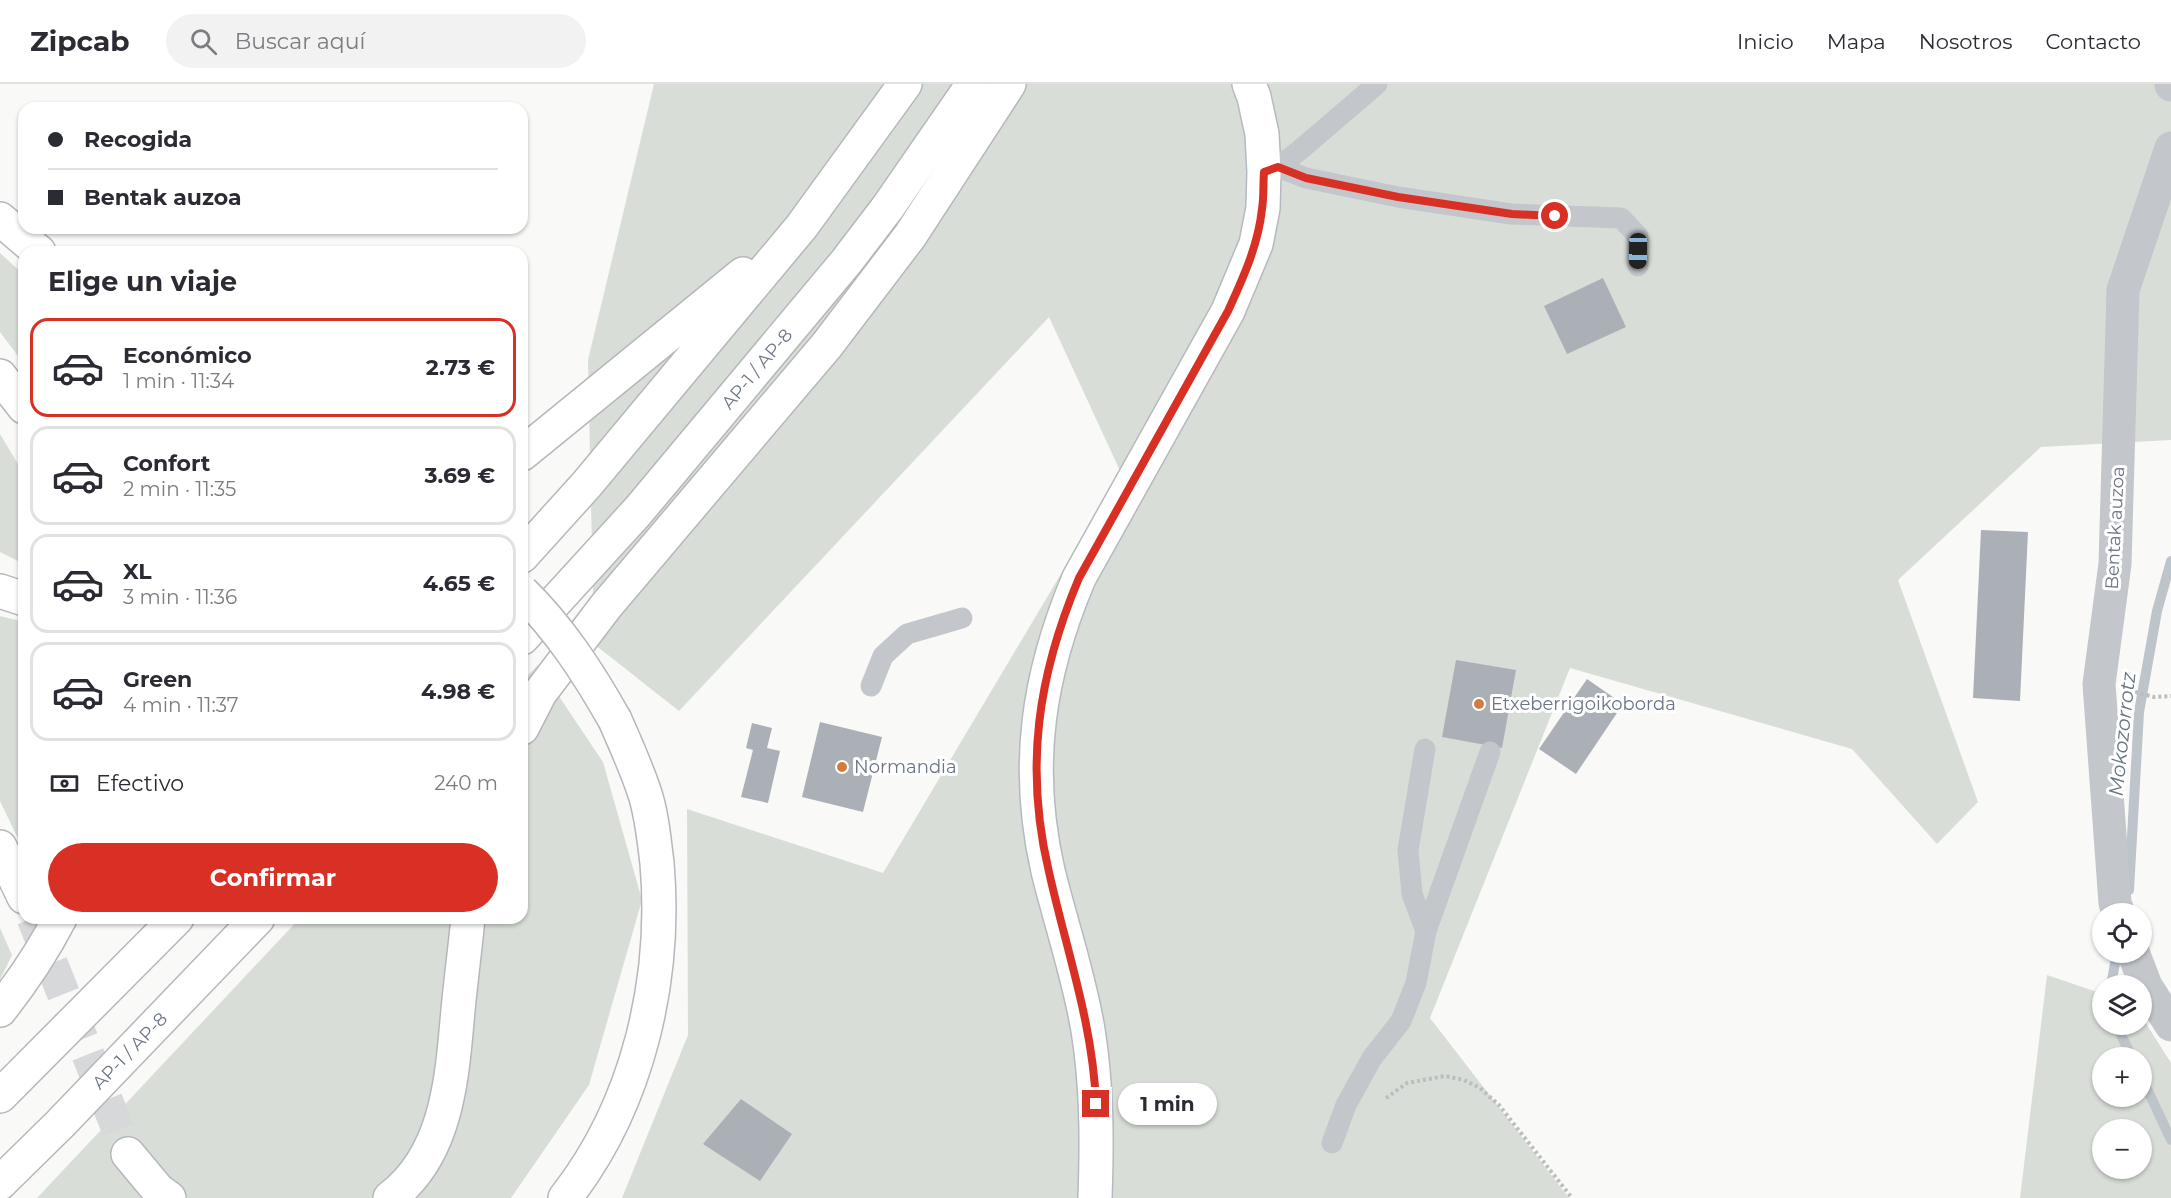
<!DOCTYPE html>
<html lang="es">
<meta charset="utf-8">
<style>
body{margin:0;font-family:Montserrat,sans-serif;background:#f2f2f3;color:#2b2b33;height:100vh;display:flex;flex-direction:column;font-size:22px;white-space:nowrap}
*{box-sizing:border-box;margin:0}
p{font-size:20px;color:#7c7c81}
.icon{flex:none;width:33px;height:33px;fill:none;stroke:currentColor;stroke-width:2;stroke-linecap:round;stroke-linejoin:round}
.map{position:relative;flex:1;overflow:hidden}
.drawer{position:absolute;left:18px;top:162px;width:510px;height:678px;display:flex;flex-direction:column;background:#fff;border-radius:18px;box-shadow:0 2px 4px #0004}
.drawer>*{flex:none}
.guide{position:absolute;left:18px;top:18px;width:510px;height:132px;border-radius:18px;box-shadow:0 2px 4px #0004;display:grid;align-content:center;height:132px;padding:0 30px;background:#fff}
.controls{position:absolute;left:2092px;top:819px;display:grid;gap:12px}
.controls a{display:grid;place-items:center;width:60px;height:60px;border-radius:50%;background:#fff;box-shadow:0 2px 4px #0004;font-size:30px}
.end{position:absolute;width:27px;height:27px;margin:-14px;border:8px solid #d93025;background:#fff;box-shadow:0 0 0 3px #fff}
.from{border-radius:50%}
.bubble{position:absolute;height:42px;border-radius:21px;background:#fff;box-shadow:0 2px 4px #0004;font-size:20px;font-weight:700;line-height:42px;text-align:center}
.car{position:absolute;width:18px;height:36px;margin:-18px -9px;border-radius:8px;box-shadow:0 0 4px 2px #0007;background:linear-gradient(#222 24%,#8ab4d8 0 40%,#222 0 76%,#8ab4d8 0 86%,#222 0)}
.guide b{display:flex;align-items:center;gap:21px;height:57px;font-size:22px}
.guide b+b{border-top:2px solid #e1e1e2}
.guide i{width:15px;height:15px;background:#2b2b33}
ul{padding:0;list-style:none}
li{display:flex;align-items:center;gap:18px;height:99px;margin:0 12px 9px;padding:0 18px;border:3px solid #e1e1e2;border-radius:18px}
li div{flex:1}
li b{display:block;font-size:22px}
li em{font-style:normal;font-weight:700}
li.current{border-color:#d93025}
li>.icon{width:54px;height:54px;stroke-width:1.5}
h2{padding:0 30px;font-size:27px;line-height:72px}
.pay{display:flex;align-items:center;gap:15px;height:66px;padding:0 30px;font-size:22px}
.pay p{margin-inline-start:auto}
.action{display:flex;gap:12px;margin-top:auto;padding:12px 30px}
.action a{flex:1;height:69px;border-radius:36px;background:#d93025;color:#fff;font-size:24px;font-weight:700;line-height:69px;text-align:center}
header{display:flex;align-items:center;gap:36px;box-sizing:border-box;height:84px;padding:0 30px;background:#fff;border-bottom:2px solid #e1e1e2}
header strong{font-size:28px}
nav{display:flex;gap:33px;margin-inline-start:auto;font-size:21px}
.search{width:420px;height:54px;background:#f2f2f3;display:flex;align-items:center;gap:15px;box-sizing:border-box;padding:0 21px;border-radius:33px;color:#7c7c81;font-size:22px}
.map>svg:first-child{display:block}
.green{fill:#d8ded7;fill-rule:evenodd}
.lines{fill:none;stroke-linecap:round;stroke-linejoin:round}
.stream{stroke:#bdc4ca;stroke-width:10}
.building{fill:#abb0b7}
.motorway-tunnel{stroke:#d6d8da;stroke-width:33;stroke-dasharray:33 16;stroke-linecap:butt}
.secondary-casing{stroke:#b6b9be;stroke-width:36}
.trunk-casing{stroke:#b5b7bb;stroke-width:36}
.motorway-casing{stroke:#b5b7bb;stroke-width:36}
.path{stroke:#bbbdc0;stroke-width:4;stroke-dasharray:3 3;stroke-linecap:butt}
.service{stroke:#c3c6ca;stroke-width:21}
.minor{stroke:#c3c6ca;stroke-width:33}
.secondary{stroke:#fff;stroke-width:33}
.trunk{stroke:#fff;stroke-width:33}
.motorway{stroke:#fff;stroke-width:33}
.trunk-bridge-casing{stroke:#b5b7bb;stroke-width:36;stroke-linecap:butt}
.trunk-bridge{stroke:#fff;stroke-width:33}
.route{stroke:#d93025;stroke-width:8}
.poi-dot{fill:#d17d3f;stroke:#fff;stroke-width:2}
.labels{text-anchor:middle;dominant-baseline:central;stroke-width:6;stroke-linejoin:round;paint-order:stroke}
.street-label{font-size:18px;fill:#6c7585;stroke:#fff}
.poi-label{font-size:18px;fill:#6c7585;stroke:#fff;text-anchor:start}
.water-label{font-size:20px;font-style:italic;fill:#677580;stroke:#fff}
</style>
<header>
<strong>Zipcab</strong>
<div class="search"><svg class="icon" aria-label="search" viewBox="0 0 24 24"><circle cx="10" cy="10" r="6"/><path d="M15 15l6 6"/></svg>Buscar aquí</div>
<nav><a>Inicio</a><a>Mapa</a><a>Nosotros</a><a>Contacto</a></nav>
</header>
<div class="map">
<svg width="2171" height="1114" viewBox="0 0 2171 1114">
<rect width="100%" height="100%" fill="#f9f9f7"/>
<g class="green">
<path d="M654,0H2171V356L2041,363L1898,496L1978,718L1937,760L1852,665L1570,584L1430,934L1569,1114H622L688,951L687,725L883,789L1121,389L1049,233L679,627L594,560L588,276Z"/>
<path d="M0,169L24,191V280L0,248Z"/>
<path d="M0,350L24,390V480L0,468Z"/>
<path d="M0,532L24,538V767L0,717Z"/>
<path d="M538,581L603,678L642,816L589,1001L511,1114H37L300,834H522V597Z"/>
<path d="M0,844L12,871L0,896Z"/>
<path d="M2047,891L2103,910V940H2142V933L2171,979V1114H2020ZM2103,974H2142V1012H2103ZM2103,1046H2142V1084H2103Z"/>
</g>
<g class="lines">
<g class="stream">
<path d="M2129,806L2139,628L2157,527L2171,477"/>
<path d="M2111,902L2117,868"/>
<path d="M2116,940L2132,974"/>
<path d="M2142,994L2171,1056"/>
</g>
</g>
<g class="building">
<path d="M1603,194L1626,243L1567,270L1544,222Z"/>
<path d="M1981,446L2028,448L2020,617L1973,614Z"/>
<path d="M1456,576L1516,586L1502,664L1442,653Z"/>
<path d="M1587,595L1623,620L1576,690L1539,665Z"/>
<path d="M820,638L882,653L863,728L802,713Z"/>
<path d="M752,639L772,644L767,664L780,667L768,719L741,713L753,666L746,664Z"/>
<path d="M741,1015L792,1050L760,1097L703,1060Z"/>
</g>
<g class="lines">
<path class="motorway-tunnel" d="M33,834L128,1070"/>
<g class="secondary-casing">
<path id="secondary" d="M1095,1114C1097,1057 1097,1002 1088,946C1079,892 1061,840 1048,787C1024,682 1038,591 1079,494L1228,227L1256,160L1263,124L1264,88L1262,50L1254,13L1249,0"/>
</g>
<g class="trunk-casing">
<g id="trunk">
<path d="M0,135L39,168"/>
<path d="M0,292L24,323"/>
<path d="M0,926C23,897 43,867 60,834"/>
<path d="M565,1114C638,1021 667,896 657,779C654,756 652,730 644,707C636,683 625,659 615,636"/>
</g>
</g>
<g class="motorway-casing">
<g id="motorway">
<path d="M522,370L743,190"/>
<path d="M522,472L587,400L802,142L905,0"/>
<path d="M0,507L24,515"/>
<path d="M522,554L638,427L846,178L888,123L973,0"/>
<path d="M522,644L540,609L606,522L827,261L910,152L1009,0"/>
<path d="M0,763L24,813"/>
<path d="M0,1012L177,834"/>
<path d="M128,1070L158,1106L169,1114"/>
<path d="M0,1099L60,1040L258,834"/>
<path d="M390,1114C448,1070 452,993 458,926C461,895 465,865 468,834"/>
</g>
</g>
<g class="path">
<path d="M2135,608L2154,613L2171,612"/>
<path d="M1386,1014L1407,999L1445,992L1464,996L1480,1004L1499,1021L1572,1114"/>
</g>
<g class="service">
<path d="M1278,83L1306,94L1398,113L1511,130L1621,134L1638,152V182"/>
<path d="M1267,87L1278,83L1300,66L1377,0"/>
<path d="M871,602L883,572L907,550L962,534"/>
<path d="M1425,665L1408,766L1412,810L1426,847"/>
<path d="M1332,1059L1346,1021L1372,974L1401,937L1416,899L1426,847L1490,668"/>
</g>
<g class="minor">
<path d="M2171,0V1"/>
<path d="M2119,830L2115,819L2099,600L2115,480L2123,206L2171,64"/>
<path d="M2133,868L2146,902L2171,941"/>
</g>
<use href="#secondary" class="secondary"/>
<use href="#trunk" class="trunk"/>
<use href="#motorway" class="motorway"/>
<g class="trunk-bridge-casing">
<path id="trunk-bridge" d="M522,508C560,545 589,590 615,636"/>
</g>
<use href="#trunk-bridge" class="trunk-bridge"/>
</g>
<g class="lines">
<path class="route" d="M1096,1020C1093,940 1066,865 1049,788C1024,683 1038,591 1079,494L1228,227C1243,194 1258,162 1262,125C1264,113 1263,100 1264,88L1278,83L1306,94L1398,113L1512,130L1555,132"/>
</g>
<g class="poi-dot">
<circle cx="1479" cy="620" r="6"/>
<circle cx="842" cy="683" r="6"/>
</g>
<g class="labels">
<g class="street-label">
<text transform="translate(757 285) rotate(-50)">AP-1 / AP-8</text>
<text transform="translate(2115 444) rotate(-87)">Bentak auzoa</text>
<text transform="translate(130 967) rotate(-46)">AP-1 / AP-8</text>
</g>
<g class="poi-label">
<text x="1491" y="620">Etxeberrigoikoborda</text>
<text x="854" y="683">Normandia</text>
</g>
<g class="water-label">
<text transform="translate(2122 650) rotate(-84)">Mokozorrotz</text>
</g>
</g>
</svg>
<div class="controls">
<a><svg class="icon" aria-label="locate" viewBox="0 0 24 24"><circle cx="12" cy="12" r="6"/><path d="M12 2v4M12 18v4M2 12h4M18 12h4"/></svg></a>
<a><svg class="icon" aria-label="layers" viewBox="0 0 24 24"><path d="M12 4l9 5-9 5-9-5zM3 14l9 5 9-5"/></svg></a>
<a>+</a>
<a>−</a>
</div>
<i class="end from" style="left:1555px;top:132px"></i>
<i class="end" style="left:1096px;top:1020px"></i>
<div class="bubble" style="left:1118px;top:999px;width:99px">1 min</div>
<i class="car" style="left:1638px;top:167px;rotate:181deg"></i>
<div class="guide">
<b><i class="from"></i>Recogida</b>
<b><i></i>Bentak auzoa</b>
</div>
<section class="drawer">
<h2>Elige un viaje</h2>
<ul>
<li class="current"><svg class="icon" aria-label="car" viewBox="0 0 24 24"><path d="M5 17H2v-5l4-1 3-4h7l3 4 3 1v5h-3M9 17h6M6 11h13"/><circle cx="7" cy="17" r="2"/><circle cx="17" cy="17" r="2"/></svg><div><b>Económico</b><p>1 min · 11:34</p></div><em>2.73 €</em></li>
<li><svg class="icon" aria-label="car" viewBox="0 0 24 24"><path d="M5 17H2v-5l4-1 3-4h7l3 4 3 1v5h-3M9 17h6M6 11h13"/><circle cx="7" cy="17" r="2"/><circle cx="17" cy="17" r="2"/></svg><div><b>Confort</b><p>2 min · 11:35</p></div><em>3.69 €</em></li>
<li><svg class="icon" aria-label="car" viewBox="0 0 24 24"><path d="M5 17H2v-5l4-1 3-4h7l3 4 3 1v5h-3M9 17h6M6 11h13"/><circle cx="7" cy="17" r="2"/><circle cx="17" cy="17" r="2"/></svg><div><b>XL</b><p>3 min · 11:36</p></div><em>4.65 €</em></li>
<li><svg class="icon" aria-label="car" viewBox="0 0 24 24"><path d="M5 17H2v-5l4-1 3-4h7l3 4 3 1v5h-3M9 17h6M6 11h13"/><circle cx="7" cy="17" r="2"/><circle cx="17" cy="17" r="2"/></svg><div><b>Green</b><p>4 min · 11:37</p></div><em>4.98 €</em></li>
</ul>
<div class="pay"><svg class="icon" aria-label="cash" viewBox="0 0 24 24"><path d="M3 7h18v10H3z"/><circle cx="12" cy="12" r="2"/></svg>Efectivo<p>240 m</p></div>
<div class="action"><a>Confirmar</a></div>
</section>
</div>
